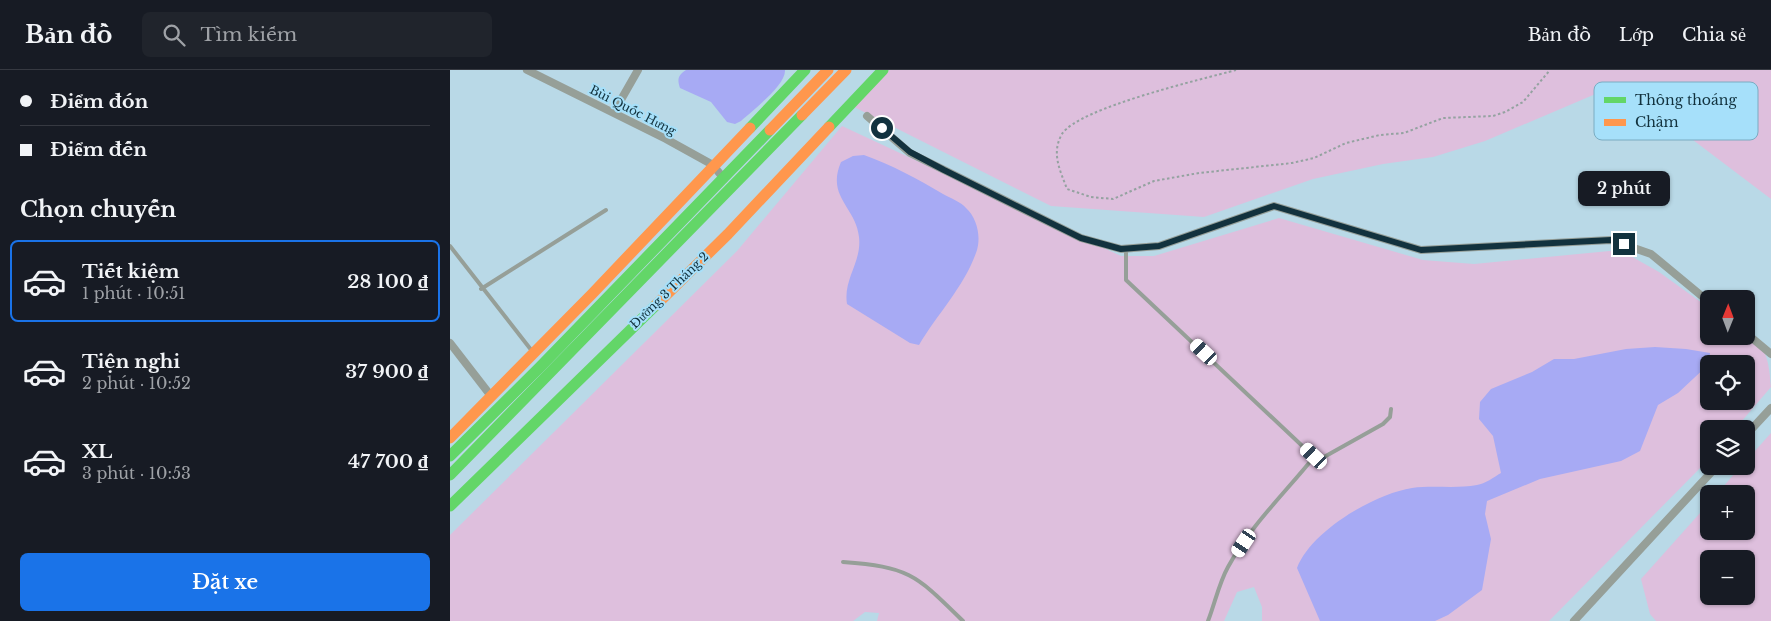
<!DOCTYPE html>
<html lang="vi">
<meta charset="utf-8">
<style>
body{margin:0;font-family:"Libre Baskerville",serif;background:#20242c;color:#f1f3f6;height:100vh;display:flex;flex-direction:column;font-size:19px;white-space:nowrap}
*{box-sizing:border-box;margin:0}
p{font-size:16px;color:#9ea1a6}
.icon{flex:none;width:28px;height:28px;fill:none;stroke:currentColor;stroke-width:2;stroke-linecap:round;stroke-linejoin:round}
.map{position:relative;flex:1;overflow:hidden}
.side{display:flex;flex-direction:column;background:#171b24;width:450px}
.side>*{flex:none}
.hud{display:grid;align-content:center;height:110px;padding:0 20px;background:#171b24}
.needle{width:32px;rotate:1deg}
.controls{position:absolute;left:1250px;top:220px;display:grid;gap:10px}
.controls a{display:grid;place-items:center;width:55px;height:55px;border-radius:8px;background:#171b24;box-shadow:0 1px 4px #0004;font-size:25px}
.end{position:absolute;width:22px;height:22px;margin:-11px;border:6px solid #12323e;background:#fff;box-shadow:0 0 0 2px #fff}
.from{border-radius:50%}
.bubble{position:absolute;height:35px;border-radius:8px;background:#171b24;box-shadow:0 1px 4px #0004;font-size:16px;font-weight:600;line-height:35px;text-align:center}
.car{position:absolute;width:15px;height:30px;margin:-15px -8px;border-radius:6px;box-shadow:0 0 4px 1px #0007;background:linear-gradient(#fff 24%,#345 0 40%,#fff 0 76%,#345 0 86%,#fff 0)}
.hud b{display:flex;align-items:center;gap:18px;height:48px;font-size:19px}
.hud b+b{border-top:1px solid #363941}
.hud i{width:12px;height:12px;background:#f1f3f6}
ul{padding:0;list-style:none}
li{display:flex;align-items:center;gap:15px;height:82px;margin:0 10px 8px;padding:0 10px;border:2px solid transparent;border-radius:8px}
li div{flex:1}
li b{display:block;font-size:19px}
li em{font-style:normal;font-weight:600}
li.on{border-color:#1a73e8}
li>.icon{width:45px;height:45px;stroke-width:1.5}
h2{padding:0 20px;font-size:22px;line-height:60px}
.cta{display:flex;gap:10px;margin-top:auto;padding:10px 20px}
.cta a{flex:1;height:58px;border-radius:8px;background:#1a73e8;color:#fff;font-size:20px;font-weight:600;line-height:58px;text-align:center}
header{display:flex;align-items:center;gap:30px;box-sizing:border-box;height:70px;padding:0 25px;background:#171b24;border-bottom:1px solid #363941}
header strong{font-size:24px}
nav{display:flex;gap:28px;margin-inline-start:auto;font-size:18px}
.search{width:350px;height:45px;background:#20242c;display:flex;align-items:center;gap:12px;box-sizing:border-box;padding:0 18px;border-radius:8px;color:#9ea1a6;font-size:19px}
main{display:flex;flex:1;min-height:0}
.map>svg:first-child{display:block}
.green{fill:#debfdd;fill-rule:evenodd}
.water{fill:#a7aaf4}
.lines{fill:none;stroke-linecap:round;stroke-linejoin:round}
.path{stroke:#94a2a0;stroke-width:2;stroke-dasharray:2.5 2.5;stroke-linecap:butt}
.lane{stroke:#969f98;stroke-width:4}
.street{stroke:#969f98;stroke-width:8}
.fast{stroke:#63d668;stroke-width:11}
.slow{stroke:#ff974d;stroke-width:11}
.route{stroke:#12323e;stroke-width:6}
.labels{text-anchor:middle;dominant-baseline:central;stroke-width:4;stroke-linejoin:round;paint-order:stroke}
.street-label{font-size:12px;fill:#12323e;stroke:#a6e0fa}
.key{fill:#a6e0fa;stroke:#7aacc2;stroke-width:1}
.key-label{font-size:14px;fill:#12323e}
</style>
<header>
<strong>Bản đồ</strong>
<div class="search"><svg class="icon" aria-label="search" viewBox="0 0 24 24"><circle cx="10" cy="10" r="6"/><path d="M15 15l6 6"/></svg>Tìm kiếm</div>
<nav><a>Bản đồ</a><a>Lớp</a><a>Chia sẻ</a></nav>
</header>
<main>
<section class="side">
<div class="hud">
<b><i class="from"></i>Điểm đón</b>
<b><i></i>Điểm đến</b>
</div>
<h2>Chọn chuyến</h2>
<ul>
<li class="on"><svg class="icon" aria-label="car" viewBox="0 0 24 24"><path d="M5 17H2v-5l4-1 3-4h7l3 4 3 1v5h-3M9 17h6M6 11h13"/><circle cx="7" cy="17" r="2"/><circle cx="17" cy="17" r="2"/></svg><div><b>Tiết kiệm</b><p>1 phút · 10:51</p></div><em>28 100 ₫</em></li>
<li><svg class="icon" aria-label="car" viewBox="0 0 24 24"><path d="M5 17H2v-5l4-1 3-4h7l3 4 3 1v5h-3M9 17h6M6 11h13"/><circle cx="7" cy="17" r="2"/><circle cx="17" cy="17" r="2"/></svg><div><b>Tiện nghi</b><p>2 phút · 10:52</p></div><em>37 900 ₫</em></li>
<li><svg class="icon" aria-label="car" viewBox="0 0 24 24"><path d="M5 17H2v-5l4-1 3-4h7l3 4 3 1v5h-3M9 17h6M6 11h13"/><circle cx="7" cy="17" r="2"/><circle cx="17" cy="17" r="2"/></svg><div><b>XL</b><p>3 phút · 10:53</p></div><em>47 700 ₫</em></li>
</ul>
<div class="cta"><a>Đặt xe</a></div>
</section>
<div class="map">
<svg width="1321" height="551" viewBox="0 0 1321 551">
<rect width="100%" height="100%" fill="#b9d9e7"/>
<g class="green">
<path d="M439,0H1321V129L1169,14L1035,71L983,87L933,94L863,109L754,147L601,136L404,37Z"/>
<path d="M392,56L671,186H704L829,148L973,190L1024,194L1170,180L1209,202L1259,238V266C1305,266 1318,266 1321,317L1285,359H1259V389L1099,551H812V537L804,517L787,522L774,551H427L429,543L415,542L403,551H0V465L287,181ZM1259,294H1296V331H1259Z"/>
<path d="M1321,363V551H1206L1200,544L1191,509L1259,433V461H1296V424H1267L1291,396H1296V391ZM1259,489H1296V526H1259Z"/>
</g>
<g class="water">
<path d="M236,0H335C336,15 303,40 291,51L285,54L277,52L261,32L230,18C227,9 228,5 236,0Z"/>
<path d="M414,85C442,95 468,109 493,124C500,128 511,132 516,138C527,148 531,166 527,180C515,216 488,243 469,275L460,273L397,234C393,209 412,192 409,167C406,137 376,127 391,92L403,86Z"/>
<path d="M1205,277L1236,279L1260,283L1259,294L1228,323L1208,335L1190,381L1171,391L1090,409L1037,431L1035,444L1041,469L1032,520L998,545L985,551H870L847,498C861,461 924,424 962,418C983,415 1006,419 1027,415C1035,414 1044,407 1051,403L1043,366L1029,349L1030,332L1041,319L1082,302L1104,289H1124L1176,279Z"/>
</g>
<g class="lines">
<path class="path" d="M786,0C753,9 628,38 612,64C601,83 610,100 617,119L641,127L663,129L704,111L749,103L842,93L864,88L896,73L930,65L954,63L993,48L1043,46L1055,42L1073,32L1100,0"/>
<g class="lane">
<path d="M0,176L82,281"/>
<path d="M676,178V210L864,387"/>
<path d="M31,219L156,140"/>
<path d="M393,492C460,497 466,505 513,551"/>
<path d="M758,551C765,533 769,513 778,497C801,455 835,423 864,387H874L933,354L940,347L941,339"/>
</g>
<g class="street">
<path d="M77,0L216,69L263,95L274,109"/>
<path d="M164,42L188,0"/>
<path d="M417,46L460,83L631,168L671,179L709,176L824,136L971,180L1161,170L1201,184L1259,232"/>
<path d="M1296,263L1321,284"/>
<path d="M0,273L41,326"/>
<path d="M1296,365L1321,338"/>
<path d="M1124,551L1267,396"/>
</g>
<g class="fast">
<path d="M379,57L433,0"/>
<path d="M300,58L355,0"/>
<path d="M0,386L90,297L320,60"/>
<path d="M0,405L352,45"/>
<path d="M0,436L206,235"/>
</g>
<g class="slow">
<path d="M352,45L396,0"/>
<path d="M320,60L378,0"/>
<path d="M206,235L278,164L379,57"/>
<path d="M0,368L142,224L300,58"/>
</g>
</g>
<g class="lines">
<path class="route" d="M432,58L460,82L494,100L631,168L671,179L709,176L824,136L971,180L1161,170L1174,174"/>
</g>
<g class="labels">
<g class="street-label">
<text transform="translate(183 40) rotate(27)">Bùi Quốc Hưng</text>
<text transform="translate(219 220) rotate(-44)">Đường 3 Tháng 2</text>
</g>
</g>
<rect x="1144" y="12" width="164" height="58" rx="8" class="key"/>
<rect x="1154" y="27" width="22" height="6" fill="#63d668"/>
<rect x="1154" y="49" width="22" height="7" fill="#ff974d"/>
<g class="key-label">
<text x="1185" y="35">Thông thoáng</text>
<text x="1185" y="57">Chậm</text>
</g>
</svg>
<div class="controls">
<a><svg class="needle" viewBox="-14 -14 28 28"><path d="M0-13l5 13h-10z" fill="#e53935"/><path d="M0 13l5-13h-10z" fill="#9ea1a6"/></svg></a>
<a><svg class="icon" aria-label="locate" viewBox="0 0 24 24"><circle cx="12" cy="12" r="6"/><path d="M12 2v4M12 18v4M2 12h4M18 12h4"/></svg></a>
<a><svg class="icon" aria-label="layers" viewBox="0 0 24 24"><path d="M12 4l9 5-9 5-9-5zM3 14l9 5 9-5"/></svg></a>
<a>+</a>
<a>−</a>
</div>
<i class="end from" style="left:432px;top:58px"></i>
<i class="end" style="left:1174px;top:174px"></i>
<div class="bubble" style="left:1128px;top:101px;width:92px">2 phút</div>
<i class="car" style="left:754px;top:282px;rotate:313deg"></i>
<i class="car" style="left:864px;top:386px;rotate:313deg"></i>
<i class="car" style="left:794px;top:473px;rotate:214deg"></i>
</div>
</main>
